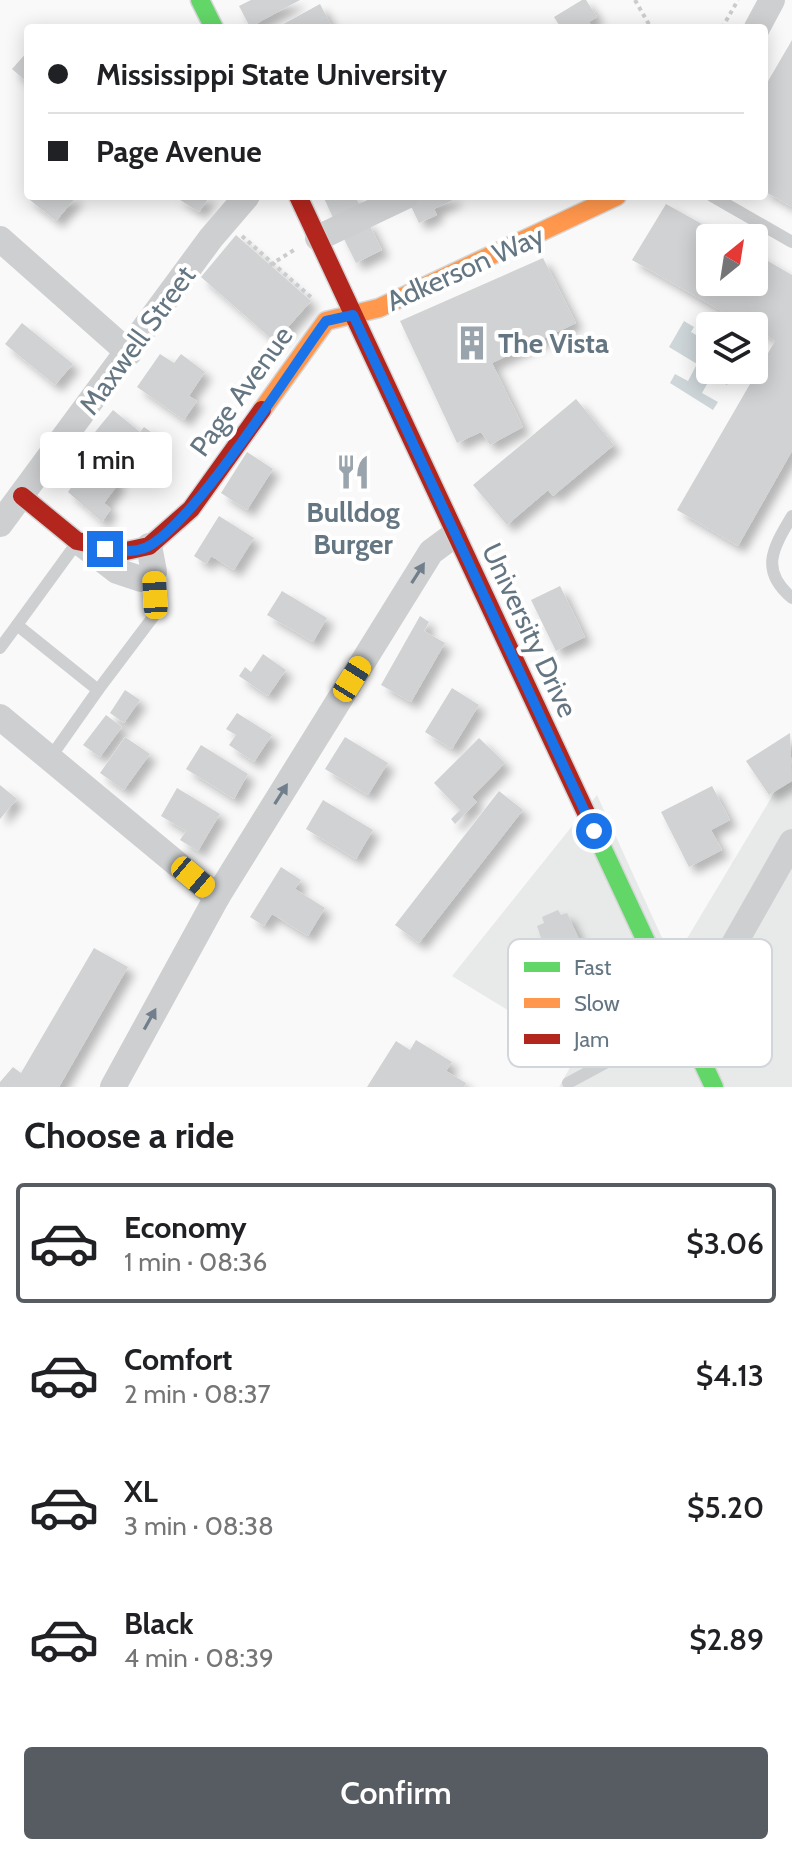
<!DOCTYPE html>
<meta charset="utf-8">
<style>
body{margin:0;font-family:Cabin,sans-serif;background:#f2f2f2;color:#202124;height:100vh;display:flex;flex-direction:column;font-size:30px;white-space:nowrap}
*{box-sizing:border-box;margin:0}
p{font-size:26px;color:#757577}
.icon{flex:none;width:44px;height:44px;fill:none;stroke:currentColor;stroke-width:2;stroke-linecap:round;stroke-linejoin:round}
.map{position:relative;height:1087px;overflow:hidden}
.details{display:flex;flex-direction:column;background:#fff;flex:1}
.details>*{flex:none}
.top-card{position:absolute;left:24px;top:24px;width:744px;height:176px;border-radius:8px;box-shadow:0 4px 20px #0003;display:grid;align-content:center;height:176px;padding:0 24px;background:#fff}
.needle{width:52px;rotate:30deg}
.buttons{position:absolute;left:696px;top:224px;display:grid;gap:16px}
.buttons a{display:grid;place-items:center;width:72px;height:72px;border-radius:8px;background:#fff;box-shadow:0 4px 20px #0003;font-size:40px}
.end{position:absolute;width:36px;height:36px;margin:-18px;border:10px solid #1a73e8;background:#fff;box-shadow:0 0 0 4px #fff}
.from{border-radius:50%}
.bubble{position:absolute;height:56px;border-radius:8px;background:#fff;box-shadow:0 4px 20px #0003;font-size:26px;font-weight:600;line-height:56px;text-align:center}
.car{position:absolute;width:24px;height:48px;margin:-24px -12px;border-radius:10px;box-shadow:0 0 6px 2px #0007;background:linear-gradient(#f5c518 24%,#345 0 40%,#f5c518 0 76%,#345 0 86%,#f5c518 0)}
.top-card b{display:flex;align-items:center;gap:28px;height:76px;font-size:30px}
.top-card b+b{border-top:2px solid #e0e0e0}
.top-card i{width:20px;height:20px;background:#202124}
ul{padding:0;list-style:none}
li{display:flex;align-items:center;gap:24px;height:120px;margin:0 16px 12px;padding:0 8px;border:4px solid transparent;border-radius:8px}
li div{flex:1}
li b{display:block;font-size:30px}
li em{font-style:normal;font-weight:600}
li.selected{border-color:#565c61}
li>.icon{width:72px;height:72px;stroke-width:1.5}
h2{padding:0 24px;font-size:36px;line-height:96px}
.primary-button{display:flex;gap:16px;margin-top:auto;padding:16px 24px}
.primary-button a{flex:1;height:92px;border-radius:8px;background:#565c61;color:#fff;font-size:32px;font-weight:600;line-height:92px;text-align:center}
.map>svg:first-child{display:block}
.built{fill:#e8e9e9}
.water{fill:#ced6d9}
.building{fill:#d0d2d3;filter:url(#shadow)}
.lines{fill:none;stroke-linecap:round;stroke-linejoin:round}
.fast-casing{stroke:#d5d6d7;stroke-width:21}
.slow-casing{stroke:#d5d6d7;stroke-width:21}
.jam-casing{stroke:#d5d6d7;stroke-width:21}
.path{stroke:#cbcccd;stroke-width:4;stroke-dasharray:4 4;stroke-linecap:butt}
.lane{stroke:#cecfd0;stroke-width:12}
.street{stroke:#cecfd0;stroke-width:26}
.fast{stroke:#63d668;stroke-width:18}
.slow{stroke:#ff974d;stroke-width:18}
.jam{stroke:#b3261e;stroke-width:18}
.oneway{fill:#707f8b}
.route{stroke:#1a73e8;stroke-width:10}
.labels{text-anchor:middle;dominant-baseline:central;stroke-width:8;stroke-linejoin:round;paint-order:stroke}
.street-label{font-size:28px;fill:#657683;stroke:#fff}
.poi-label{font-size:28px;font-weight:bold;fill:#657683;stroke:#fff;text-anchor:start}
.key{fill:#fff;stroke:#d1d6da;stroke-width:2}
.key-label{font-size:22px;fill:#657683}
</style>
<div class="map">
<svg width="792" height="1087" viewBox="0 0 792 1087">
<defs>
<filter id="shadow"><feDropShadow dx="7" dy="7" stdDeviation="4" flood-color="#0004"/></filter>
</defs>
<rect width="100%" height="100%" fill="#f9f9f9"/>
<path class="built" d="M792,763V1087H559L578,1053L452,976L597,795L673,962Z"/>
<path class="water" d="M684,321L694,327L691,332L710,343V370L734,372L727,385L711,377L702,393L718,402L713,410L670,383L675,374L688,381L697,364L669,347Z"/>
<g class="building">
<path d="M251,0H300L250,27L239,6Z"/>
<path d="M582,0H586L597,17L589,22L593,28H561L554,17Z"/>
<path d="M320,4L331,25L325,28H276Z"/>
<path d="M792,40V207L764,191V88Z"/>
<path d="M28,51V83L12,69Z"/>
<path d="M25,196H77L56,221Z"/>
<path d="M174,196H210L199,212Z"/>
<path d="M323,196H355L363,212L335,222Z"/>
<path d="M422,196H454L455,199L434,209L437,215L419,223L409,202Z"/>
<path d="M666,204L727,238H710V282H754V253L792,275V451L738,546L677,510L775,341L754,326H748L632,260Z"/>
<path d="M367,220L382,250L356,263L341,233Z"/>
<path d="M236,235L311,301L275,342L201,277Z"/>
<path d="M543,258L576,323L492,363L523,427L490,445L481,432L457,443L400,321Z"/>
<path d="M22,323L73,364L55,385L5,344Z"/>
<path d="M160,354L174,363L181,354L205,372L189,396L197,401L184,420L137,387Z"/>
<path d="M576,399L614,445L553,496L548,490L507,525L473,485Z"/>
<path d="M113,410L140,432L144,427L155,435L150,441L156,446L139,467L95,432Z"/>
<path d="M247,452L273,469L247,510L221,493Z"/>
<path d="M102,460L118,472L113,478L119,483L104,503L111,509L102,522L68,492L77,479L84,484Z"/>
<path d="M219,516L254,538L234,570L211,556L206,564L194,556Z"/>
<path d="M560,586L585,637L556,651L531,600Z"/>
<path d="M282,591L327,618L313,642L267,615Z"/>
<path d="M420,616L429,622L424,631L445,643L411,702L381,685Z"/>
<path d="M263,654L286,670L268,696L239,676L245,667L251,672Z"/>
<path d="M452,688L479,705L452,749L425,732Z"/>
<path d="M125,690L140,700L124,723L110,713Z"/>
<path d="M237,713L272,735L254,762L229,745L236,735L226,729Z"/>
<path d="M106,715L122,727L100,757L83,745Z"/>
<path d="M790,733L792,781L769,795L746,761Z"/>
<path d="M125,737L150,754L124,790L100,773Z"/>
<path d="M345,737L388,763L368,795L325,769Z"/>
<path d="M479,738L505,763L472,797L477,802L455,824L451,819L460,810L434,783Z"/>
<path d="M201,745L248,774L234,799L186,769Z"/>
<path d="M0,785L17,799L0,819Z"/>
<path d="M712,786L730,820L711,830L722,850L689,867L661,812Z"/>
<path d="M177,788L220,814L198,851L180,840L186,831L161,816Z"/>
<path d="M499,791L523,810L419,943L395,925Z"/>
<path d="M323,800L373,830L356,859L306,829Z"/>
<path d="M281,867L301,880L295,889L325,908L308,936L272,914L264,926L250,917Z"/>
<path d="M558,910L561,915L567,913L593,969L585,973L588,980L574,986L571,979L561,983L552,960L542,964L535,950L544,946L537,926L544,923L542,917Z"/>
<path d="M94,948L128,967L59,1087H0V1082L13,1067L21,1073Z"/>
<path d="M416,1040L452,1062L446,1071L466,1083L464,1087H367L396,1041L410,1050Z"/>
</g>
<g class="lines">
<g class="fast-casing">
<g id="fast">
<path d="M200,0L214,28"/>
<path d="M588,817L714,1087"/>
</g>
</g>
<g class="slow-casing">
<path id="slow" d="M262,410L326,321L379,308L617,196"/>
</g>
<g class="jam-casing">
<g id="jam">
<path d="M298,196L588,817"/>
<path d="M22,496L77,541L126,551L149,546L191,509L262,410"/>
</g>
</g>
<g class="path">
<path d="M635,0L651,28"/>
<path d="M722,28L738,0"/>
<path d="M242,236L313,299"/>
<path d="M270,265L294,250"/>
</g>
<g class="lane">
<path d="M712,196L792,242"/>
<path d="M792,516C773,548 759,570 792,598"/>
<path d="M76,544L17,625L98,690L156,613L154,572"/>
<path d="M0,648L17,625"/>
<path d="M50,758L98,690"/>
<path d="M568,1083L646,1041L680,1019"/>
</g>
<g class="street">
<path d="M757,28L772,0"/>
<path d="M318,238L406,196"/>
<path d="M0,239L129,353"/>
<path d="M0,524L211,238L247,196"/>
<path d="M83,545L117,571L141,579L154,572L149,546"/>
<path d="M0,717L217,897"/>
<path d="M682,1017L704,997L792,842"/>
<path d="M113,1087L217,897L431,552L454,535"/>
</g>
<use href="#fast" class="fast"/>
<use href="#slow" class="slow"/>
<use href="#jam" class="jam"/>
</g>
<defs><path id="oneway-solid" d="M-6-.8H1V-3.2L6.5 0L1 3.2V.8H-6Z" transform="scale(2)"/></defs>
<g class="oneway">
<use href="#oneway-solid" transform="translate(418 573) rotate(-58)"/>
<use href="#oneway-solid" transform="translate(281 794) rotate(-58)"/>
<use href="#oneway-solid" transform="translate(150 1019) rotate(-61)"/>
</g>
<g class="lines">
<path class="route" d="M105,549C119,551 134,553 147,547C195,523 290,370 326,321L353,315L594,831"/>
</g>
<defs>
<g id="building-bare" transform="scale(2.76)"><path d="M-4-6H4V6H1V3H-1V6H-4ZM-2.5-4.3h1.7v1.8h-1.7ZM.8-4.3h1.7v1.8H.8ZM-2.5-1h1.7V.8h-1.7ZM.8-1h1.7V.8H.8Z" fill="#99a4ac" stroke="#fff" stroke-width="2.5" paint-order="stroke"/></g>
<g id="restaurant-bare" transform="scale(2.76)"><path d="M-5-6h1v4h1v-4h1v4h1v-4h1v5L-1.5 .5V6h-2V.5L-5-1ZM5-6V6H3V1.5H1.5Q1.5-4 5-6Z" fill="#99a4ac" stroke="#fff" stroke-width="2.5" paint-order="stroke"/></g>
</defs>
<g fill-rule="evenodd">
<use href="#building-bare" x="472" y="343"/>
<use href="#restaurant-bare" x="353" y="472"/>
</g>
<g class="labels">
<g class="street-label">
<text transform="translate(465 268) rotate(-24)">Adkerson Way</text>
<text transform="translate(137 340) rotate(-54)">Maxwell Street</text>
<text transform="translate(241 391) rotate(-54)">Page Avenue</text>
<text transform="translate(530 630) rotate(65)">University Drive</text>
</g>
<g class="poi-label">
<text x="498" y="343">The Vista</text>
<text x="353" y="512" text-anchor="middle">Bulldog<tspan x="353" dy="32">Burger</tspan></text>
</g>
</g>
<rect x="508" y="939" width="264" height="128" rx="12" class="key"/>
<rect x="524" y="962" width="36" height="10" fill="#63d668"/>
<rect x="524" y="998" width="36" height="10" fill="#ff974d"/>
<rect x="524" y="1034" width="36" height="10" fill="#b3261e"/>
<g class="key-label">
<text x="574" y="975">Fast</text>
<text x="574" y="1011">Slow</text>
<text x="574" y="1047">Jam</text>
</g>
</svg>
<div class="buttons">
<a><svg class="needle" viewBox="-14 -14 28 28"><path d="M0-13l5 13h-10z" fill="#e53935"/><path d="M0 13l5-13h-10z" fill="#757577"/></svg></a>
<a><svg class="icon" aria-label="layers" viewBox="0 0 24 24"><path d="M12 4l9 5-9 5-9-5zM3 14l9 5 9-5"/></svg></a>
</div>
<i class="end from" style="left:594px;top:831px"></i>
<i class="end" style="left:105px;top:549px"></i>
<div class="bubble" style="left:40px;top:432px;width:132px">1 min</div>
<i class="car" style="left:155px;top:595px;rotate:357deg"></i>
<i class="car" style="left:352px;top:679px;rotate:32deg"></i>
<i class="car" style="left:193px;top:877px;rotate:130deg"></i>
<div class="top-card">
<b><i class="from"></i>Mississippi State University</b>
<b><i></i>Page Avenue</b>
</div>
</div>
<section class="details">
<h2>Choose a ride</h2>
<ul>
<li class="selected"><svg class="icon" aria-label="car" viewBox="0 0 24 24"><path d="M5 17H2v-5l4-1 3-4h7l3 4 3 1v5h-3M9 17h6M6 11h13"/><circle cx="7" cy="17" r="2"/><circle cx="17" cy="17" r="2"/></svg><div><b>Economy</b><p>1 min · 08:36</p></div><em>$3.06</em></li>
<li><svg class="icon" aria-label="car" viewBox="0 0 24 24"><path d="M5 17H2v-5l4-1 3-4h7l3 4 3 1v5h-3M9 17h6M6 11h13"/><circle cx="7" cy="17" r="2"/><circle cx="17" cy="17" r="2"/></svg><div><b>Comfort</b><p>2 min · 08:37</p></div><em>$4.13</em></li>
<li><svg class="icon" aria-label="car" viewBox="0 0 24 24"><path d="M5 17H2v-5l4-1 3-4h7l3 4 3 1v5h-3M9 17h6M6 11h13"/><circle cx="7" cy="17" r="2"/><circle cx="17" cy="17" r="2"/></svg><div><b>XL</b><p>3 min · 08:38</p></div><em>$5.20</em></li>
<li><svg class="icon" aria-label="car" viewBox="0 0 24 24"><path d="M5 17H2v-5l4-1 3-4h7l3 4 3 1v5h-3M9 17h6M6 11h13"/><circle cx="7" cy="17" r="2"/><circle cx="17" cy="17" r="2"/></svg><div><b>Black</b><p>4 min · 08:39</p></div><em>$2.89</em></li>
</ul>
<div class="primary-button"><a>Confirm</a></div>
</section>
